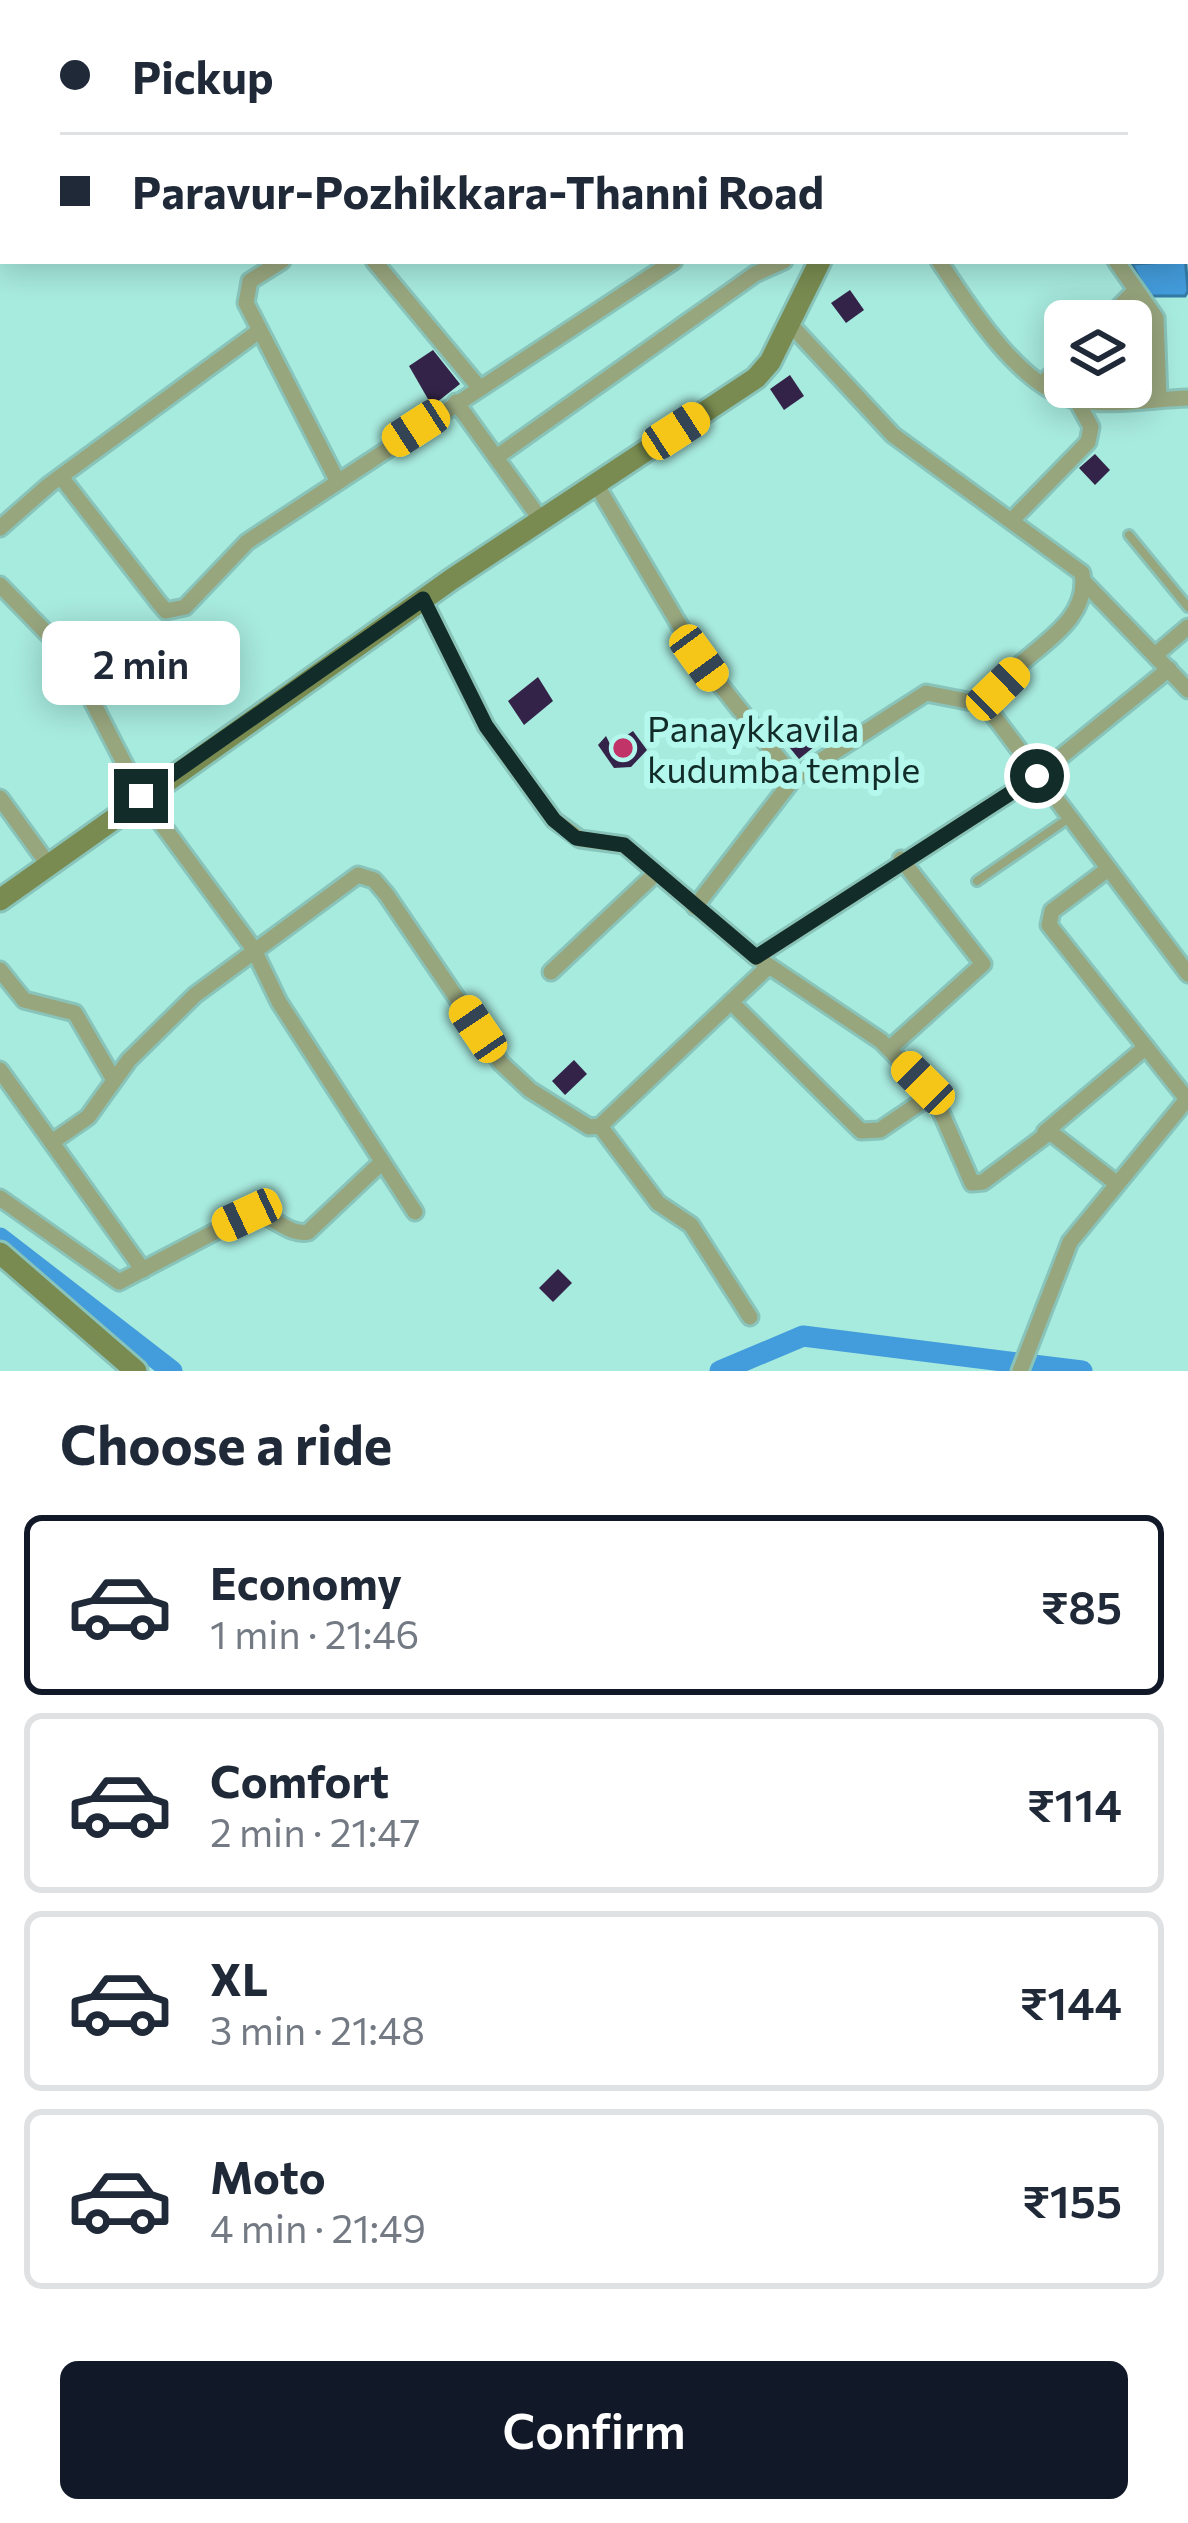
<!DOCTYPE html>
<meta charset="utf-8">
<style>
body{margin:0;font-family:Commissioner,sans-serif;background:#f2f2f3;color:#1f2937;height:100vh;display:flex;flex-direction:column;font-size:45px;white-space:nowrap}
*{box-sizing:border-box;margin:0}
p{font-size:39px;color:#747a83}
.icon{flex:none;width:66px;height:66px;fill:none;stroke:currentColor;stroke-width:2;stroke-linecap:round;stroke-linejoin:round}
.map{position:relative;height:1371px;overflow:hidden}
.panel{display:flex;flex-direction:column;background:#fff;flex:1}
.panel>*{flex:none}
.guide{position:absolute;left:0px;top:0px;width:1188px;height:264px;box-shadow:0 6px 30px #0003;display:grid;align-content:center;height:264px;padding:0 60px;background:#fff}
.controls{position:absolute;left:1044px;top:300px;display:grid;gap:24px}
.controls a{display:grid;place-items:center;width:108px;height:108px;border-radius:18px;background:#fff;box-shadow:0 6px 30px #0003;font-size:60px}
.end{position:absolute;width:54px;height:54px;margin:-27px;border:15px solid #122d29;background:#fff;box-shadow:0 0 0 6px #fff}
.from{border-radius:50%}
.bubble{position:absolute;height:84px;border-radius:18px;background:#fff;box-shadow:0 6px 30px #0003;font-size:39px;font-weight:600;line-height:84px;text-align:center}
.car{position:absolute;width:36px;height:72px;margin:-36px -18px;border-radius:15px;box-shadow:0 0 9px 3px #0007;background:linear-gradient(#f5c518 24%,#345 0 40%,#f5c518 0 76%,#345 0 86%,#f5c518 0)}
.guide b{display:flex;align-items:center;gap:42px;height:114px;font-size:45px}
.guide b+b{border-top:3px solid #e0e1e3}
.guide i{width:30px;height:30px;background:#1f2937}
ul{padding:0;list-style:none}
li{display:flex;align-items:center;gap:36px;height:180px;margin:0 24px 18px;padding:0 36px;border:6px solid #e0e1e3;border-radius:18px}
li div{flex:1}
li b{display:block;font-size:45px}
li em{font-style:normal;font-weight:600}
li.active{border-color:#111827}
li>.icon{width:108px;height:108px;stroke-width:1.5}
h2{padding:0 60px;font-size:54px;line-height:144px}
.button{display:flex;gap:24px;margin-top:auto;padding:24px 60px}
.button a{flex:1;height:138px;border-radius:18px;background:#111827;color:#fff;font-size:48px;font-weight:600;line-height:138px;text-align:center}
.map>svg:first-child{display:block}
.water{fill:#439cdb;stroke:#347ba6;stroke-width:3}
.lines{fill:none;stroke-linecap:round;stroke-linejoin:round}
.river{stroke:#439cdb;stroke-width:21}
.building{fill:#342349}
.lane-casing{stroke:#89c4ba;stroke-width:14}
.street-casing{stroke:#89c4ba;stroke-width:21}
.secondary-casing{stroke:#89c4ba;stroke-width:27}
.lane{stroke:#98a67e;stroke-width:8}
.street{stroke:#98a67e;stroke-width:15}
.secondary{stroke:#798b50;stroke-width:21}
.route{stroke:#122d29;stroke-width:15}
.poi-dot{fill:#c03468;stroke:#b4f7ec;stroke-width:4.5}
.labels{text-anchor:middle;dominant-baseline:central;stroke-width:12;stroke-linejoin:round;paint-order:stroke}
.poi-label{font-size:36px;fill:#122d29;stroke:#b4f7ec;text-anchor:start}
</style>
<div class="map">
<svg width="1188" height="1371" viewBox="0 0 1188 1371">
<rect width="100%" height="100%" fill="#a7eade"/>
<path class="water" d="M1185,255L1188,291L1185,296H1148L1132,264L1185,261Z"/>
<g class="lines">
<g class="river">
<path d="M0,1238L172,1371"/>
<path d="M720,1371L803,1336L1082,1371"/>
</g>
</g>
<g class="building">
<path d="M850,290L864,310L846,323L831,303Z"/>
<path d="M433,350L460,384L432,406L409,366Z"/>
<path d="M790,375L804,396L784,410L770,389Z"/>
<path d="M1095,454L1110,470L1095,485L1079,468Z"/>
<path d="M538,677L553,701L524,725L508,701Z"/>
<path d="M806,728L820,742L799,759L785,742Z"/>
<path d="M633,731L647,750L631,767L614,768L598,745L606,736L611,746Z"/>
<path d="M574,1060L587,1074L565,1095L552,1081Z"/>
<path d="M558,1269L572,1283L553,1302L539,1288Z"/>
</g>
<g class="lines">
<g class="lane-casing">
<g id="lane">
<path d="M1129,535L1188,607"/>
<path d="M977,881L1069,818"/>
</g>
</g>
<g class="street-casing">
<g id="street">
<path d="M528,0L530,3"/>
<path d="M795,0L797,3"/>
<path d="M1147,0L1149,3"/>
<path d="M133,3H138"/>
<path d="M640,3L647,0"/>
<path d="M0,14L3,15"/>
<path d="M1185,44L1188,48"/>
<path d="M0,65H3"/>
<path d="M1185,67L1188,64"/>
<path d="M0,127L3,124"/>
<path d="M0,242L3,238"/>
<path d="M282,261L250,281L246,303L337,480"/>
<path d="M374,261L478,386"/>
<path d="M939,261C968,305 1020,388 1075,400C1109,407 1153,399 1188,398"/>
<path d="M1116,261L1156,318L1159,399"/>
<path d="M1105,321L1136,290"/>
<path d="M789,323L893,435L1082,573C1094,637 990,661 990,711L1188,974"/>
<path d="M1043,383L1065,361"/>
<path d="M456,402L541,520"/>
<path d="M498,456L755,274L784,261"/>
<path d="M61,477L159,603L166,611L185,607L247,542L674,261"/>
<path d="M596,484L699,658L794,778"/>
<path d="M1012,520L1088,442L1091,427L1077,401"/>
<path d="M0,528L49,485L259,331"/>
<path d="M1084,582L1188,690"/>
<path d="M0,585L69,656L141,796L253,948L279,1002L415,1212"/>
<path d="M423,599L486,726L554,820L580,839L624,845L756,957L881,1041L933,1094L972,1183L983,1182L1050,1132L1116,1183"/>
<path d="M1155,655L1188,627"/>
<path d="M0,798L48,864"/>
<path d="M1108,869L1052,911L1049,925L1187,1099"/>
<path d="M695,907L794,778L926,693L988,705"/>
<path d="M756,957L1037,776L1169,669"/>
<path d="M0,970L24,1000L75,1013L114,1080"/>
<path d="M551,972L654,875"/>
<path d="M731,1002L861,1131L880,1130L933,1094"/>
<path d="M889,1049L983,964L901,859"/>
<path d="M0,1070L143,1270"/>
<path d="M600,1126L658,1203L691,1225L750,1317"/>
<path d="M1045,1132L1146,1047"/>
<path d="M52,1142L88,1117L129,1060L195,995L358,875L374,880L386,894L501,1063L530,1090L589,1127L600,1126L769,966"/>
<path d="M0,1198L119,1282L247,1215C272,1210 285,1236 308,1232L382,1162"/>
<path d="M1020,1371L1070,1242L1188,1098"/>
</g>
</g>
<g class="secondary-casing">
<g id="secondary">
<path d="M922,3L923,0"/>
<path d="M0,900L452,579L756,378L770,362L820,261"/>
<path d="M0,1253L136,1371"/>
</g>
</g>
<use href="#lane" class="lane"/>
<use href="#street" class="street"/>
<use href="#secondary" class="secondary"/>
</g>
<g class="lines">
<path class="route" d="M141,796L423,599L486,726L554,820L576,838L624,845L756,957L1037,776"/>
</g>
<circle class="poi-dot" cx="623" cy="748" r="12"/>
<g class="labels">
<g class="poi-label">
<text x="647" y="727">Panaykkavila<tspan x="647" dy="41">kudumba temple</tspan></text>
</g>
</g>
</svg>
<div class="controls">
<a><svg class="icon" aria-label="layers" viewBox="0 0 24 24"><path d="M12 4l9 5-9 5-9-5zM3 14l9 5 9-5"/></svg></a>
</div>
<i class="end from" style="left:1037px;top:776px"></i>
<i class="end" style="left:141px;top:796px"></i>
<div class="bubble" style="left:42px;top:621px;width:198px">2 min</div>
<i class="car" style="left:416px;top:428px;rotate:237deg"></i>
<i class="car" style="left:676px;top:431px;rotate:57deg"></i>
<i class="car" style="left:699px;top:658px;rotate:144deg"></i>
<i class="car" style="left:998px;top:689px;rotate:46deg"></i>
<i class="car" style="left:478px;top:1029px;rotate:326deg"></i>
<i class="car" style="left:923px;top:1083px;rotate:315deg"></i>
<i class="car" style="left:247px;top:1215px;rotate:245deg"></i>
<div class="guide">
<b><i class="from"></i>Pickup</b>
<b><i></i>Paravur-Pozhikkara-Thanni Road</b>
</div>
</div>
<section class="panel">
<h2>Choose a ride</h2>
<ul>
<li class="active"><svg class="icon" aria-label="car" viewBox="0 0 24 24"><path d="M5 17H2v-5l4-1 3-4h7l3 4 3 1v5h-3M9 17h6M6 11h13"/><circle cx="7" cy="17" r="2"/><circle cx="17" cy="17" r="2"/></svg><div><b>Economy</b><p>1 min · 21:46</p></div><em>₹85</em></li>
<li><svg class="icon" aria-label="car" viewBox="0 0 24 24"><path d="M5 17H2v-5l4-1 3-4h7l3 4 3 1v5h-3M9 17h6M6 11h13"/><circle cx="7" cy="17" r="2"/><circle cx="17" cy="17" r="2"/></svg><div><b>Comfort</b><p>2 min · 21:47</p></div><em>₹114</em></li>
<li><svg class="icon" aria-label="car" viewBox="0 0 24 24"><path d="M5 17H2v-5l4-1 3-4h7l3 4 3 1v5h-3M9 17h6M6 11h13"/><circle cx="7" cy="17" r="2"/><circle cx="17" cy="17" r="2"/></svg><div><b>XL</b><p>3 min · 21:48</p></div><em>₹144</em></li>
<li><svg class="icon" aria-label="car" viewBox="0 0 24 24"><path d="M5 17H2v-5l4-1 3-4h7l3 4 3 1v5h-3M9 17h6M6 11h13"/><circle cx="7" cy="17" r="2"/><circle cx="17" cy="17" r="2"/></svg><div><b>Moto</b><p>4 min · 21:49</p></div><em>₹155</em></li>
</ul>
<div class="button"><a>Confirm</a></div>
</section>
